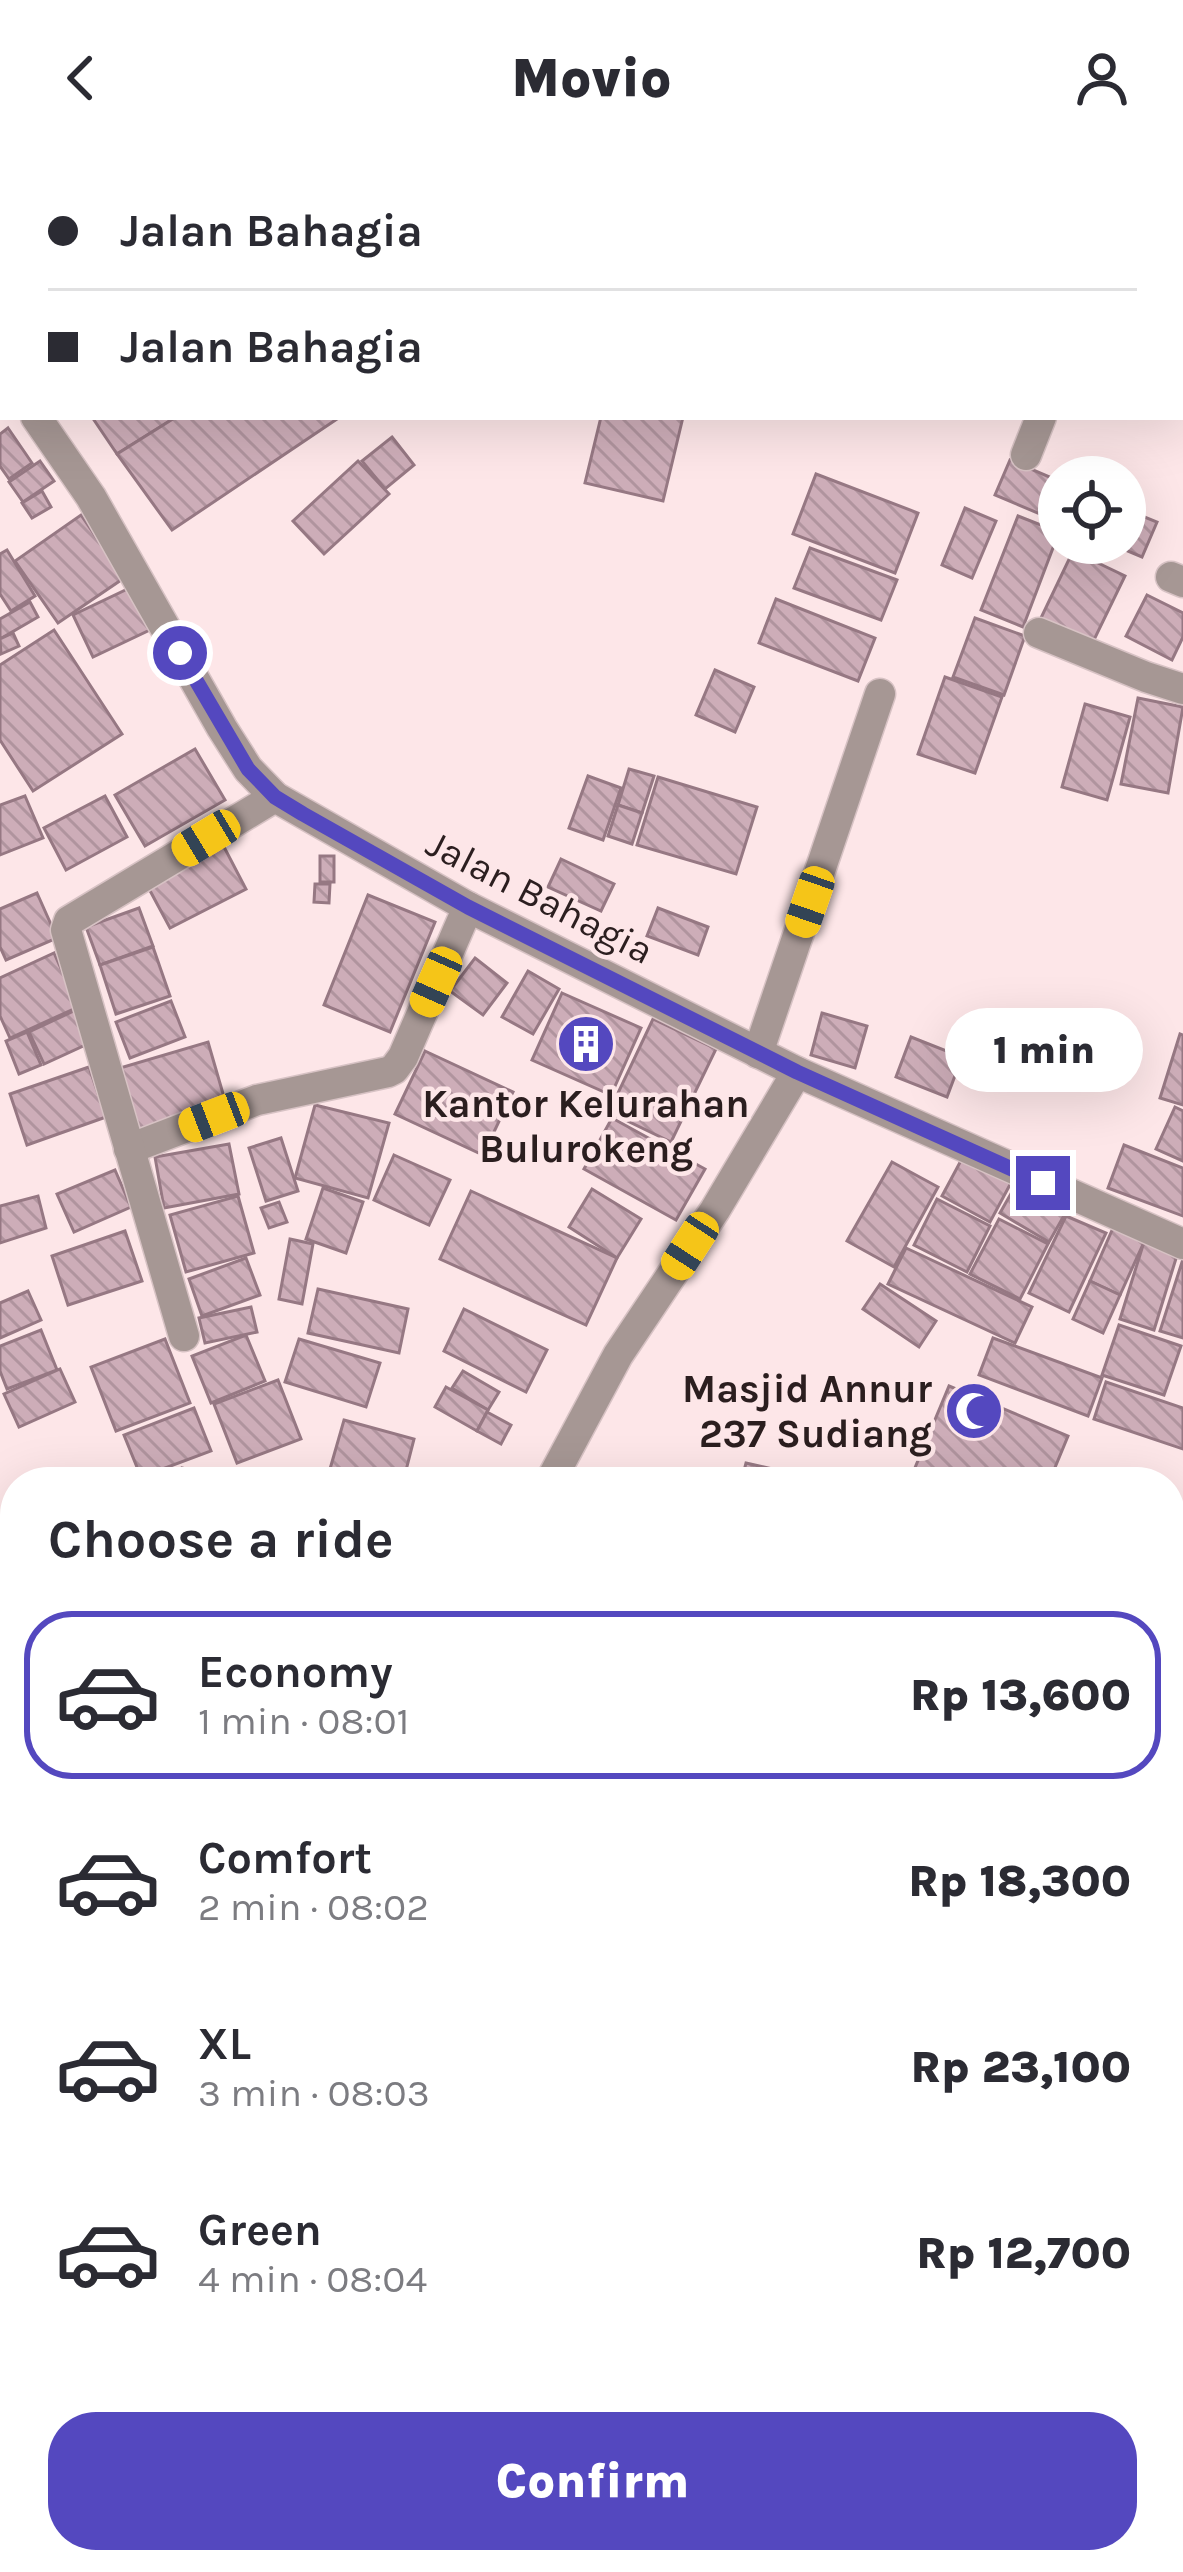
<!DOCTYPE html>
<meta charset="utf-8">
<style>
body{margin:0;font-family:Karla,sans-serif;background:#f2f2f3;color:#2b2b33;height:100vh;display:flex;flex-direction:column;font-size:45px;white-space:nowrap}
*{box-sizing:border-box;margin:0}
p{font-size:39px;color:#7c7c81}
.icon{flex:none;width:66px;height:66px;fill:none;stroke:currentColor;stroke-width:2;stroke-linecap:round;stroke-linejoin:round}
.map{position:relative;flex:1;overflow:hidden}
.panel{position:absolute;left:0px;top:1311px;width:1185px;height:1107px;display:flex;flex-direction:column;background:#fff;border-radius:48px 48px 0 0;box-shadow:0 12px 48px #0002}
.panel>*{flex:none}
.banner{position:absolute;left:0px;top:0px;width:1185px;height:264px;box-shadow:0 12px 48px #0002;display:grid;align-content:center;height:264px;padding:0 48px;background:#fff}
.buttons{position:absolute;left:1038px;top:300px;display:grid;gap:24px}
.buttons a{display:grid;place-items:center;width:108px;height:108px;border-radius:50%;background:#fff;box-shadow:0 12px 48px #0002;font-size:60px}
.end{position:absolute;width:54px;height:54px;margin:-27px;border:15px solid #5448bf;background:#fff;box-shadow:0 0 0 6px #fff}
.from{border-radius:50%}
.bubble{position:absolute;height:84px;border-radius:42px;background:#fff;box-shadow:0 12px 48px #0002;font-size:39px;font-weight:800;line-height:84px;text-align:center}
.car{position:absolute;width:36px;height:72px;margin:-36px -18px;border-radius:15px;box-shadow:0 0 9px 3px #0007;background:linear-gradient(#f5c518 24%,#345 0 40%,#f5c518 0 76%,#345 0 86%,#f5c518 0)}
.banner b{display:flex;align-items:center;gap:42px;height:114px;font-size:45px}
.banner b+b{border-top:3px solid #e1e1e2}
.banner i{width:30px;height:30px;background:#2b2b33}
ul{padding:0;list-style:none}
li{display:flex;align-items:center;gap:36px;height:168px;margin:0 24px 18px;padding:0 24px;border:6px solid transparent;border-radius:48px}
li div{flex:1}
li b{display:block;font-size:45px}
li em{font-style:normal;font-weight:800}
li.active{border-color:#5448bf}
li>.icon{width:108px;height:108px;stroke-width:1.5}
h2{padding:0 48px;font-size:54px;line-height:144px}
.button{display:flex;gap:24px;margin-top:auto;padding:24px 48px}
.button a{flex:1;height:138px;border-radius:48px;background:#5448bf;color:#fff;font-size:48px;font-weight:800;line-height:138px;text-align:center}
header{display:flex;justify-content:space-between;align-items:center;height:156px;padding:0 48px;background:#fff;font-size:54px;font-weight:800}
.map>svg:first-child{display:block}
.grass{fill:url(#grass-dots)}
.building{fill:url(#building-back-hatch);stroke:#967883;stroke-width:3}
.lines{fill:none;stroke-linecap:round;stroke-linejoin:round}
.lane-casing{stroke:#d7c2c4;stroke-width:21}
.street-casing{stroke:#d7c2c4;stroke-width:33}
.secondary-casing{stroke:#d7c2c4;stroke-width:33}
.highway-casing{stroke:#d7c2c4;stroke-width:39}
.lane{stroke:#a69794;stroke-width:18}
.street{stroke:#a69794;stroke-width:30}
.secondary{stroke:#836e6a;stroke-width:30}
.highway{stroke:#553934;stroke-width:36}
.route{stroke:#5448bf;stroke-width:15}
.labels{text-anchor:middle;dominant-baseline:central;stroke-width:9;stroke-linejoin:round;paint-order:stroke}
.street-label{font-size:39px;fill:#2b1e1f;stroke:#fde6e8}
.poi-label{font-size:39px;font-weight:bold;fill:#2b1e1f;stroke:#fde6e8}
</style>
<header><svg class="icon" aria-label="back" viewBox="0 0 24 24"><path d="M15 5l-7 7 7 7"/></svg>Movio<svg class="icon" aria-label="person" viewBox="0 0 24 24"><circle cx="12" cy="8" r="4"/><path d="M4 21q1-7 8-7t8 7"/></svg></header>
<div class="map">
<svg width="1183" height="2416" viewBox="0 0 1183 2416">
<defs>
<pattern id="grass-dots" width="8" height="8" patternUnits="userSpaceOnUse" patternTransform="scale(3)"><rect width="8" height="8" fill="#f8c6ac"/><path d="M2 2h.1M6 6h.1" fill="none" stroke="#d5aa94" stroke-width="1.8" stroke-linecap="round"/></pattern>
<pattern id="building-back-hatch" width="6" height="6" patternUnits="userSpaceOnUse" patternTransform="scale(3)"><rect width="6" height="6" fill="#cdadb8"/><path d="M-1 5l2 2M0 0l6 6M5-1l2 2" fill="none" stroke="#b0949e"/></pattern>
</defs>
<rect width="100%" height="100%" fill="#fde6e8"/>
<g class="grass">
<path d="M1183,1818V2152L1170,2145V1862Z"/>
<path d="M1170,2222L1183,2227V2416H1025L1029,2403H1170Z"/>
</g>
<g class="building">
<path d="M306,0H393L396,3H303Z"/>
<path d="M1038,0H1139L1137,3H1036Z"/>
<path d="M92,261H176L117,298Z"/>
<path d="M176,261H340L172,374L117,298Z"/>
<path d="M601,261H683L663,345L585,327Z"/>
<path d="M8,272L32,307L9,323L0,310V278Z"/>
<path d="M392,281L414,309L385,333L362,305Z"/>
<path d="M1010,304L1059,325V366L995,339Z"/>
<path d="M40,305L54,325L23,346L9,326Z"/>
<path d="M358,305L389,338L324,398L293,365Z"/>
<path d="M816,318L918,357L895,417L793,378Z"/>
<path d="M42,335L51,351L32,362L22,347Z"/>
<path d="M965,352L996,365L972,422L942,409Z"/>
<path d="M1125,353L1157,366L1142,401L1109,387H1125Z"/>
<path d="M81,359L124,422L58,467L15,405Z"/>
<path d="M1018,360L1059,376L1023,471L981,454Z"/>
<path d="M810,392L897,424L881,464L794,432Z"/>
<path d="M7,394L35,440L11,455L0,438V398Z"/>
<path d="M1073,395L1125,420L1091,490L1039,466Z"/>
<path d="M136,429L156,471L93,501L73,459Z"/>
<path d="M1147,439L1183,457V481L1172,504L1126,480Z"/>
<path d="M776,443L875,482L858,525L759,487Z"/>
<path d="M30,446L38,461L0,483V463Z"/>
<path d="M975,462L1025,480L1004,539L953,521Z"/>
<path d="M54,474L122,578L33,635L0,584V509Z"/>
<path d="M13,477L19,490L1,498L0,483Z"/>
<path d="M715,514L754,531L735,576L696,559Z"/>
<path d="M945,521L1002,541L975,617L918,598Z"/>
<path d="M1138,542L1183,551L1168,637L1121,628Z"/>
<path d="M1085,548L1130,561L1107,644L1062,631Z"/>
<path d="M195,593L225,644L145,690L115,639Z"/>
<path d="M629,613L654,620L642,657L618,649Z"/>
<path d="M588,620L621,632L603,684L569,672Z"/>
<path d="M658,621L757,651L736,718L637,689Z"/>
<path d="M25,640L43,682L0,699V649Z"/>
<path d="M105,640L127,681L66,714L44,672Z"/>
<path d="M618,649L642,657L632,688L608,680Z"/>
<path d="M223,689L246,733L170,772L147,729Z"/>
<rect x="320" y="700" width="14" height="26"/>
<path d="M561,703L614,728L601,755L548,731Z"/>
<path d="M315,728H330L329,747L314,746Z"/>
<path d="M37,737L57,782L6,804L0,791V753Z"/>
<path d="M368,739L435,766L390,876L324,849Z"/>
<path d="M139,752L153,790L100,809L86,771Z"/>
<path d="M658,752L708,771L698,799L647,780Z"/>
<path d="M153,791L170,840L116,858L100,809Z"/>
<path d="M54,797L78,851L10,882L0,860V822Z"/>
<path d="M475,802L507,827L483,859L450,835Z"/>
<path d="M528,815L559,833L533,878L502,861Z"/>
<path d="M562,837L641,872L611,939L532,904Z"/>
<path d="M171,845L185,881L130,902L116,866Z"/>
<path d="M78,853L94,885L44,908L29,876Z"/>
<path d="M822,857L867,870L855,912L811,899Z"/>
<path d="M653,863L716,893L671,986L609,956Z"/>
<path d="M27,876L41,909L19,918L6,885Z"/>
<path d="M1180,878L1183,879V949L1160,942Z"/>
<path d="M911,881L962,901L947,941L896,921Z"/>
<path d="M208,886L226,948L139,973L120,912Z"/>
<path d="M425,895L513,936L483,999L395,958Z"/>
<path d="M89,911L106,961L27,989L10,938Z"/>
<path d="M315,949L389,967L368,1042L295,1022Z"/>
<path d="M1175,951L1183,955V1005L1156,993Z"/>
<path d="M612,962L705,1013L676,1064L584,1013Z"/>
<path d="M281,982L298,1035L266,1045L249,992Z"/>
<path d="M229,988L239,1038L164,1052L155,1001Z"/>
<path d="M1124,989L1183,1012V1060L1108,1032Z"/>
<path d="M965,997L1013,1023L990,1066L942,1040Z"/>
<path d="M394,999L450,1024L429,1069L374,1044Z"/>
<path d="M892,1006L938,1031L894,1111L847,1085Z"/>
<path d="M115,1014L131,1051L74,1076L57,1038Z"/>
<path d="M1021,1020L1070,1049L1049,1086L1000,1057Z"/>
<path d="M323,1032L363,1046L346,1097L306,1083Z"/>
<path d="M592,1033L641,1063L617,1102L569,1071Z"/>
<path d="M471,1035L617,1102L586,1169L440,1103Z"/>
<path d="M38,1040L46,1072L0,1087V1050Z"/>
<path d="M238,1040L254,1097L186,1116L170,1059Z"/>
<path d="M937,1043L990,1070L967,1116L914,1089Z"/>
<path d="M279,1046L287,1066L269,1072L261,1052Z"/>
<path d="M1066,1060L1106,1077L1069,1156L1029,1137Z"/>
<path d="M999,1063L1048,1088L1020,1143L970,1118Z"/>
<path d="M1113,1072L1144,1086L1120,1139L1090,1125Z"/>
<path d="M125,1075L142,1125L68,1149L52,1100Z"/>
<path d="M290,1083L313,1088L302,1148L279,1143Z"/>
<path d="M1144,1086L1178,1096L1154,1174L1120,1163Z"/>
<path d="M906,1092L1032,1151L1015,1187L888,1128Z"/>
<path d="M246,1102L260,1139L202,1160L189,1123Z"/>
<path d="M1183,1103V1182L1160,1175Z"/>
<path d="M1090,1125L1120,1139L1103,1177L1073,1163Z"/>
<path d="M880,1128L936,1165L919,1191L863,1153Z"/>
<path d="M318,1133L408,1153L399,1197L308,1177Z"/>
<path d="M28,1135L41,1164L0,1182V1147Z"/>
<path d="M251,1151L257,1176L205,1187L199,1162Z"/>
<path d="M464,1153L547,1194L526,1236L444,1195Z"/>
<path d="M1119,1169L1181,1190L1164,1239L1102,1219Z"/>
<path d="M41,1174L57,1214L7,1233L0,1215V1190Z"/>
<path d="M246,1179L265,1225L211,1247L192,1200Z"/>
<path d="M993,1182L1102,1222L1088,1260L979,1219Z"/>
<path d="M165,1183L190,1247L116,1275L91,1211Z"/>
<path d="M299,1183L380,1207L366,1251L285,1226Z"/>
<path d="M60,1213L75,1246L19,1271L4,1238Z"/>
<path d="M463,1215L499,1236L488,1254L452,1232Z"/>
<path d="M278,1224L301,1283L237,1307L214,1248Z"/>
<path d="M1106,1226L1183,1252V1293L1094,1263Z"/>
<path d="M949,1230L1068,1280L1049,1326H929L912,1319Z"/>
<path d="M446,1231L488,1254L477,1275L435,1251Z"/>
<path d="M194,1252L211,1295L141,1321L124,1279Z"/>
<path d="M487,1256L511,1269L501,1288L477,1275Z"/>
<path d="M344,1264L414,1283L403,1326H380L330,1313Z"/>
<path d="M746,1307L829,1326H741Z"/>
<path d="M182,1312L234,1326H178Z"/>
<path d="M0,1715L15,1728V1796L0,1785Z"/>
</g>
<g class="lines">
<g class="lane-casing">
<path id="lane" d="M431,0L435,3"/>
</g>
<g class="street-casing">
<g id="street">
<path d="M1146,3L1147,0"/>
<path d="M36,261L91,341L222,572L248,613L275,641L468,751L797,916L1183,1088"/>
<path d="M1026,299L1041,261"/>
<path d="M1171,421L1183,426"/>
<path d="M1039,477L1146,521L1183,533"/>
<path d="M758,897L880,538"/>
<path d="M129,993L257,944L388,916L394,913L403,901L468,751"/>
<path d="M184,1180L66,774L69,765L275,641"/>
<path d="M550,1326L618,1199L715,1054L797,916"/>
<path d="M1170,2193L1183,2198"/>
</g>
</g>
<g class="secondary-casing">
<g id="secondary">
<path d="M245,3L248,0"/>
<path d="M0,220L3,217"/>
</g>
</g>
<g class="highway-casing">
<g id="highway">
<path d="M89,3L92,0"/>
<path d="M0,92L3,89"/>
<path d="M1170,1768L1183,1717"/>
<path d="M979,2416L982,2403"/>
</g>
</g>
<use href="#lane" class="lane"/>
<use href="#street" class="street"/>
<use href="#secondary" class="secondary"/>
<use href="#highway" class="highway"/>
</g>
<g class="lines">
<path class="route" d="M180,497L248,613L275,641L303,658L468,751L797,916L1043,1027"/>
</g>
<defs>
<g id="building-disc" transform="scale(3)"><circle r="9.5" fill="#5448bf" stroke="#fde6e8"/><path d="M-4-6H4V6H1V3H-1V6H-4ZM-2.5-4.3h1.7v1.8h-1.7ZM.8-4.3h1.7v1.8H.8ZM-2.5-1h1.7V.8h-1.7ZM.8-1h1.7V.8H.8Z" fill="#fff"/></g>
<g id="mosque-disc" transform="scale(3)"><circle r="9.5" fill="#5448bf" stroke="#fde6e8"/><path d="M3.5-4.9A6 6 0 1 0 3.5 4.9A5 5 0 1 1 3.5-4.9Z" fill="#fff"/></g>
</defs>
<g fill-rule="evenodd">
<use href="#building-disc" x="586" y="888"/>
<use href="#mosque-disc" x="974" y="1255"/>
</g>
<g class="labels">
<g class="street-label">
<text transform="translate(540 741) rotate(27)">Jalan Bahagia</text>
</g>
<g class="poi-label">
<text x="586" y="948">Kantor Kelurahan<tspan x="586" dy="45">Bulurokeng</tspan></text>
<text x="932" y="1233" text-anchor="end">Masjid Annur<tspan x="932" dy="45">237 Sudiang</tspan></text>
</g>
</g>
</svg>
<div class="buttons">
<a><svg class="icon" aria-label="locate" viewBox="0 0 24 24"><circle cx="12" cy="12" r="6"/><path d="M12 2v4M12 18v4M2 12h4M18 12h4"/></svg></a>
</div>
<i class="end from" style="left:180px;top:497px"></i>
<i class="end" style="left:1043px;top:1027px"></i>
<div class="bubble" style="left:945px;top:852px;width:198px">1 min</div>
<i class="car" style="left:206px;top:682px;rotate:239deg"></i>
<i class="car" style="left:810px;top:746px;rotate:199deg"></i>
<i class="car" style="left:436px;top:826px;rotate:204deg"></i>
<i class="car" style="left:214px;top:961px;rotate:249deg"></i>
<i class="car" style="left:690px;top:1090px;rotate:213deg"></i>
<div class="banner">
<b><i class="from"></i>Jalan Bahagia</b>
<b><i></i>Jalan Bahagia</b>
</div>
<section class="panel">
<h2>Choose a ride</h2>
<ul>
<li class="active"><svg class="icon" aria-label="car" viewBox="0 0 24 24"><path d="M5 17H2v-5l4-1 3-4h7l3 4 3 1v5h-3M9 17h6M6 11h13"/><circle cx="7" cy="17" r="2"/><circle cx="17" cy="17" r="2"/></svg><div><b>Economy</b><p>1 min · 08:01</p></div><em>Rp 13,600</em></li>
<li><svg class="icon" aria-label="car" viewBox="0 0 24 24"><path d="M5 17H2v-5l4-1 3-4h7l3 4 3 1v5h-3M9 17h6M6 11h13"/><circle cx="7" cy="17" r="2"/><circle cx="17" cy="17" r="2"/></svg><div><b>Comfort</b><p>2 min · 08:02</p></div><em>Rp 18,300</em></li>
<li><svg class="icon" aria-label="car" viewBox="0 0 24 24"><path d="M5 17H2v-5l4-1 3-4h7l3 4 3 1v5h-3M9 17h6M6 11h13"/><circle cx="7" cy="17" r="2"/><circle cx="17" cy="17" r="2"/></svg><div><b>XL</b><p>3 min · 08:03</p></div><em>Rp 23,100</em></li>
<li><svg class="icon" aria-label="car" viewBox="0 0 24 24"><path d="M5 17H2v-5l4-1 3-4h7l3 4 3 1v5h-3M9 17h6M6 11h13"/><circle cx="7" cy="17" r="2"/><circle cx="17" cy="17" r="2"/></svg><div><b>Green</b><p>4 min · 08:04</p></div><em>Rp 12,700</em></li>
</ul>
<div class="button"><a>Confirm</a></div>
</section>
</div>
